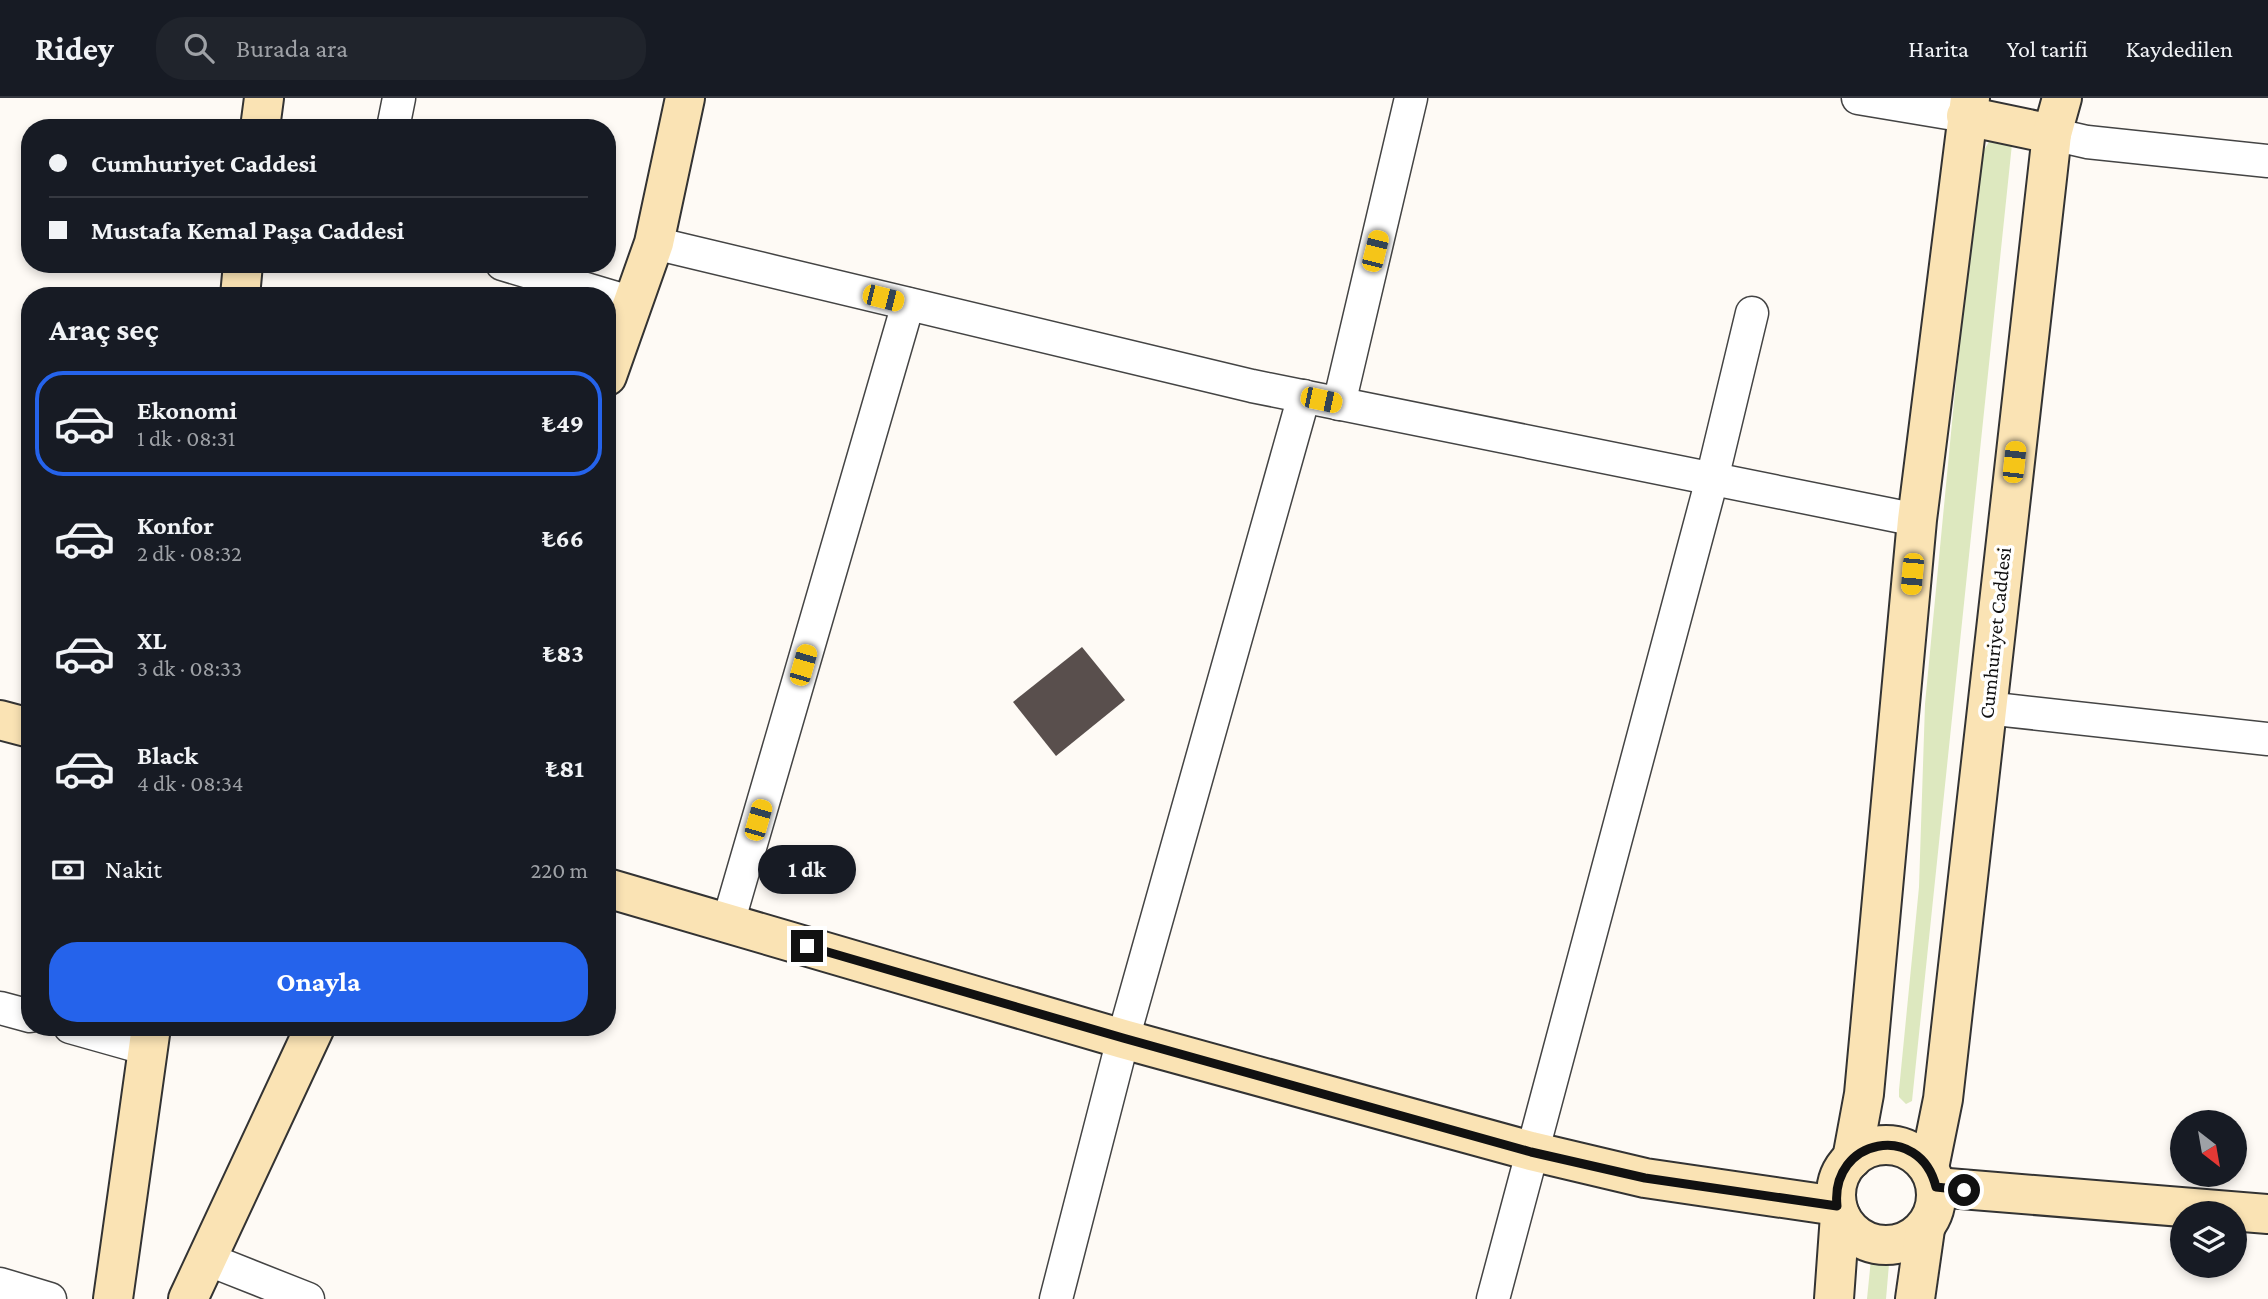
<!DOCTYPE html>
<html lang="tr">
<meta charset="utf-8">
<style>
body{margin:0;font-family:"Crimson Pro",serif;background:#20242c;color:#f1f3f6;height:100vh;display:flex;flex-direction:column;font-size:26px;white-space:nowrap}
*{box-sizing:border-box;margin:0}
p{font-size:23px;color:#9ea1a6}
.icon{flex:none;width:38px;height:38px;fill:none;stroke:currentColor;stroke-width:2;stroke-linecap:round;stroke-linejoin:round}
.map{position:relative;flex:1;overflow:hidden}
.drawer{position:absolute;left:21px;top:189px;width:595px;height:749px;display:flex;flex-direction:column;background:#171b24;border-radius:28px;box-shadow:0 4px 10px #0003}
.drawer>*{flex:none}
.banner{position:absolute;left:21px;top:21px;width:595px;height:154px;border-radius:28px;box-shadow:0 4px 10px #0003;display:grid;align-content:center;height:154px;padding:0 28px;background:#171b24}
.needle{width:46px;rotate:149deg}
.buttons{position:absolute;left:2170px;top:1012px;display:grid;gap:14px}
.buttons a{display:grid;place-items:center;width:77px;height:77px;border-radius:50%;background:#171b24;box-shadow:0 4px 10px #0003;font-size:35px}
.end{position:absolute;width:32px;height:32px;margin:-16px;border:9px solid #111;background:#fff;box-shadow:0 0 0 4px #fff}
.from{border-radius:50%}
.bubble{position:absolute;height:49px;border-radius:24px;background:#171b24;box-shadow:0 4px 10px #0003;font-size:23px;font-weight:700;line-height:49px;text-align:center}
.car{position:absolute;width:21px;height:42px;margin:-21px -10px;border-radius:9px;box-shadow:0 0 5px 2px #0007;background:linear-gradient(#f5c518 24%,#345 0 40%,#f5c518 0 76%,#345 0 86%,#f5c518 0)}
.banner b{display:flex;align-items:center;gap:24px;height:66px;font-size:26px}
.banner b+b{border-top:2px solid #363941}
.banner i{width:18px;height:18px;background:#f1f3f6}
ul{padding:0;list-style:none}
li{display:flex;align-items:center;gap:21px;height:105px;margin:0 14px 10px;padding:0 14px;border:4px solid transparent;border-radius:28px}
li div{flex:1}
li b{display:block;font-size:26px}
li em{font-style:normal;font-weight:700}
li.active{border-color:#2563eb}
li>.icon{width:63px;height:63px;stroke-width:1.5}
h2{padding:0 28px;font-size:32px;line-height:84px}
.pay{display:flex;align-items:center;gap:18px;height:77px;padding:0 28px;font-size:26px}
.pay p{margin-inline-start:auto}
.cta{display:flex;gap:14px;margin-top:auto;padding:14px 28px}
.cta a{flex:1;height:80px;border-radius:28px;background:#2563eb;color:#fff;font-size:28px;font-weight:700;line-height:80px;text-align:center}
header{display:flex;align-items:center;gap:42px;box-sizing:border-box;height:98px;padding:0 35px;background:#171b24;border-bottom:2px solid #363941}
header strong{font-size:33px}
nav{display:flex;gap:38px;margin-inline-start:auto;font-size:24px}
.search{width:490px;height:63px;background:#20242c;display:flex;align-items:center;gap:18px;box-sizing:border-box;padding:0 24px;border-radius:28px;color:#9ea1a6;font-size:26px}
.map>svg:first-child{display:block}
.green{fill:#dde8bf}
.building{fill:#594f4d}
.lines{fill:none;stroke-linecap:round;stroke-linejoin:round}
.street-casing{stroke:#444;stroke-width:35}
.secondary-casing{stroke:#333;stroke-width:42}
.street{stroke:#fff;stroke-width:32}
.secondary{stroke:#fae3b4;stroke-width:38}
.route{stroke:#111;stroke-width:9}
.labels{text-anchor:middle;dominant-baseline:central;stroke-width:7;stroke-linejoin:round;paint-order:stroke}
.street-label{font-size:21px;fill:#111;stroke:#fff}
</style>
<header>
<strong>Ridey</strong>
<div class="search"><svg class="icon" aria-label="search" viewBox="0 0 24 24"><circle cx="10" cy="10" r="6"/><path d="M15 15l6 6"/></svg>Burada ara</div>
<nav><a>Harita</a><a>Yol tarifi</a><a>Kaydedilen</a></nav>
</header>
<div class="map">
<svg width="2268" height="1201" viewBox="0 0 2268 1201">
<rect width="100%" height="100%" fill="#fefaf5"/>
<g class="green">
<path d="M1990,42L2012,46L1912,1003L1906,1006L1899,999V992L1919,789L1925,606L1977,64Z"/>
<path d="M1877,1155L1887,1156L1889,1166L1886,1201H1867L1871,1161Z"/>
</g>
<path class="building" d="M1082,549L1125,602L1056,658L1013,604Z"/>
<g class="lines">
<g class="street-casing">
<g id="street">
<path d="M1858,0L1966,18"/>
<path d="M393,30L399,0"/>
<path d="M2052,36L2087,44L2268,63"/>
<path d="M654,145L1252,288L1917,422"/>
<path d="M502,166L633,205"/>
<path d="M1339,306L1411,0"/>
<path d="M1986,610L2268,641"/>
<path d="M728,825L908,206"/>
<path d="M0,910L30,918"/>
<path d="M70,929L148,951"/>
<path d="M207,1161L308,1201"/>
<path d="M0,1186L50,1201"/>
<path d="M1056,1201L1123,941L1304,298"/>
<path d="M1493,1201L1712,381L1752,215"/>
</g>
</g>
<g class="secondary-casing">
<g id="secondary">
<path d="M1966,18L2052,36"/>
<path d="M260,30L264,0"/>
<path d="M240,198L243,166"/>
<path d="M607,278L654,145L685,0"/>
<path d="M0,622L30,630"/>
<path d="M607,790L1123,941L1531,1053L1645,1080L1837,1108"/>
<circle cx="1886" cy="1097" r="50"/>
<path d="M1852,1061L1864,996L1917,422L1970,0"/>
<path d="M1929,1070L1943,1001L2052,36L2062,0"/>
<path d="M1936,1089L2268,1116"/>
<path d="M113,1201L151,929"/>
<path d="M188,1201L315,929"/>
<path d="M1834,1201L1840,1117"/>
<path d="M1915,1201L1925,1131"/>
</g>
</g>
<use href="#street" class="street"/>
<use href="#secondary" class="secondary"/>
</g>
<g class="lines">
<path class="route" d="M807,848L1123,940L1531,1054L1645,1080L1837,1108C1830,1040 1920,1023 1936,1089L1964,1092"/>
</g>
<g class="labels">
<g class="street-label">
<text transform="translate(1995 535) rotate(-84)">Cumhuriyet Caddesi</text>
</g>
</g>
</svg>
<div class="buttons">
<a><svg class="needle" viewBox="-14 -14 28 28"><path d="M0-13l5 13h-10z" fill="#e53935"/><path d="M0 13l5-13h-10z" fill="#9ea1a6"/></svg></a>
<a><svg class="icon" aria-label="layers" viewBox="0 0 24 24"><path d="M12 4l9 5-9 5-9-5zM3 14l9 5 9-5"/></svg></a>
</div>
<i class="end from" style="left:1964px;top:1092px"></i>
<i class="end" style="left:807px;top:848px"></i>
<div class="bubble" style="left:758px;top:747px;width:98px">1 dk</div>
<i class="car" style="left:1375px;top:153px;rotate:14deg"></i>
<i class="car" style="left:883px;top:200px;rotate:104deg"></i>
<i class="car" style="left:1321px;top:302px;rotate:102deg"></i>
<i class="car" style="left:2014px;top:364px;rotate:6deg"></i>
<i class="car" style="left:1912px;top:476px;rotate:185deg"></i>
<i class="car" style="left:803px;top:567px;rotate:16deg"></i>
<i class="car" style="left:758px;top:722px;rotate:16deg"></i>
<div class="banner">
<b><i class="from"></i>Cumhuriyet Caddesi</b>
<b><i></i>Mustafa Kemal Paşa Caddesi</b>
</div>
<section class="drawer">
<h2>Araç seç</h2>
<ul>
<li class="active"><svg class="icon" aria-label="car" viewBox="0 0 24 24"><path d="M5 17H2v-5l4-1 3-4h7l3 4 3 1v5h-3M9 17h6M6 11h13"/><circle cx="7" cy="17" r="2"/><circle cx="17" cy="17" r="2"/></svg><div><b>Ekonomi</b><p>1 dk · 08:31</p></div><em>₺49</em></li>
<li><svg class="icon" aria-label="car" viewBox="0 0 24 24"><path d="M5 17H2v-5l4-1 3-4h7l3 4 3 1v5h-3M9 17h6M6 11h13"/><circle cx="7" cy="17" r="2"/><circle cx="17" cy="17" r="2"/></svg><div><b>Konfor</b><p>2 dk · 08:32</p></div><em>₺66</em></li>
<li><svg class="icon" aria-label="car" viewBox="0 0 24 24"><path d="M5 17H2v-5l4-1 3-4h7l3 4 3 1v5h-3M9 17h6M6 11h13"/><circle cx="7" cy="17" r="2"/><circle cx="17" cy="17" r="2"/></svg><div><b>XL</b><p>3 dk · 08:33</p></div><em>₺83</em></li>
<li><svg class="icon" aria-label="car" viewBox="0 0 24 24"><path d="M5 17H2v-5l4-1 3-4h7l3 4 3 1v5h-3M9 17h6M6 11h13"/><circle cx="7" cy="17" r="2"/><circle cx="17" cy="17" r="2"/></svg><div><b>Black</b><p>4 dk · 08:34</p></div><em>₺81</em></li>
</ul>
<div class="pay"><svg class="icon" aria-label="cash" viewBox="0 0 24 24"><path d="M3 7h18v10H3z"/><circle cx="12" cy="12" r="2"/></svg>Nakit<p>220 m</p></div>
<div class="cta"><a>Onayla</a></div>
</section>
</div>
